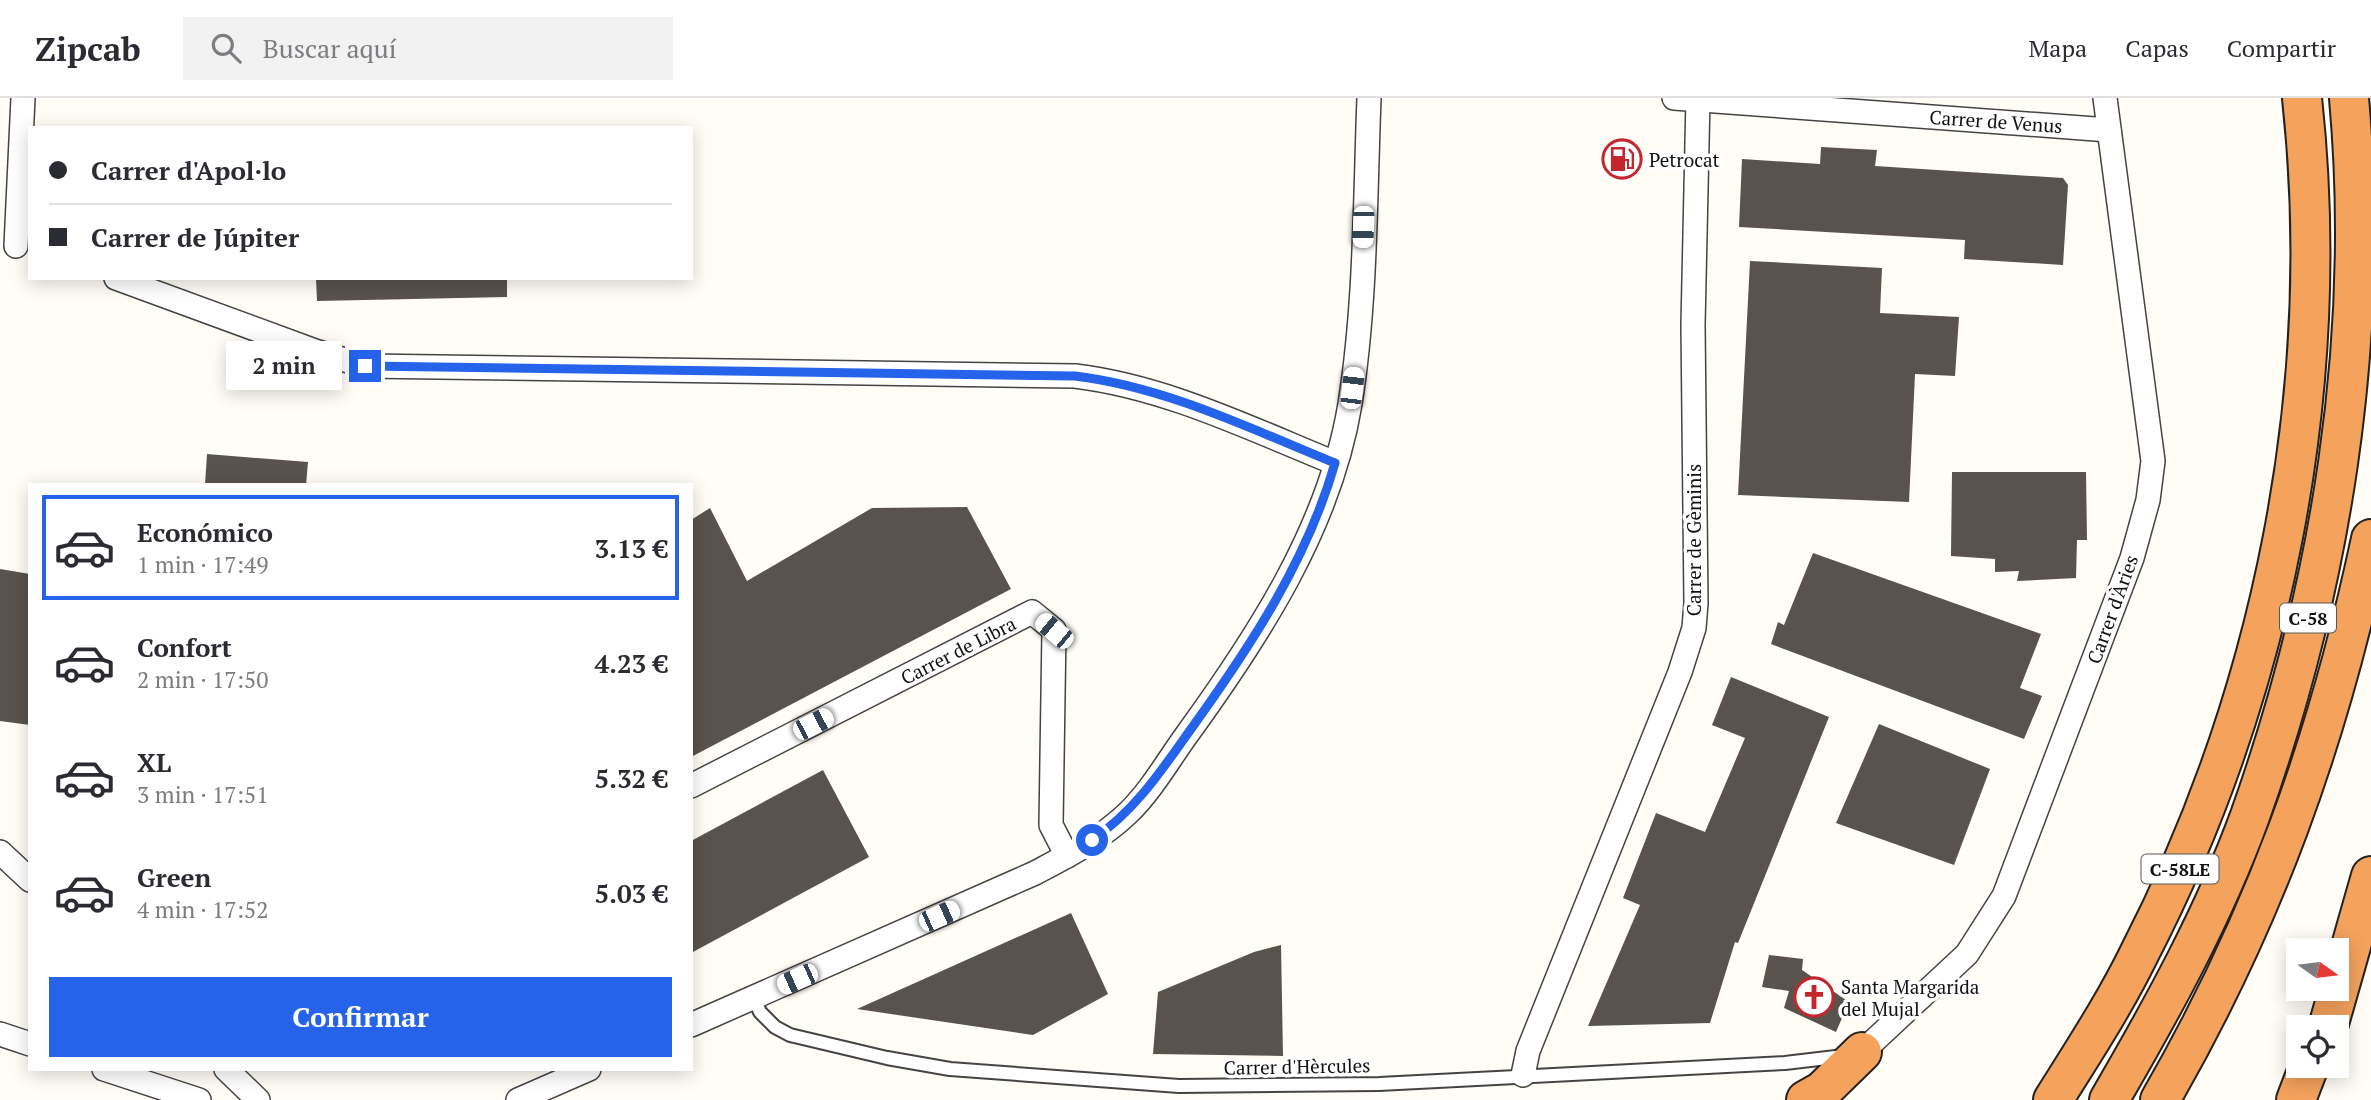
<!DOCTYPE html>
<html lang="es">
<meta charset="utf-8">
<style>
body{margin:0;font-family:"PT Serif",serif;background:#f2f2f3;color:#2b2b33;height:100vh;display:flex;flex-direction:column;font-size:26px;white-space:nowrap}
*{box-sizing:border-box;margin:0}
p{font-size:23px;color:#7c7c81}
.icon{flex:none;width:38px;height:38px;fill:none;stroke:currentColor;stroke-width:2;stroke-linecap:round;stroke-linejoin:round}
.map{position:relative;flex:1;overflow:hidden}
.side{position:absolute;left:28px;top:385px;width:665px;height:588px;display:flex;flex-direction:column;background:#fff;border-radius:0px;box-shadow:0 4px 18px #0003}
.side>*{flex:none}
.guide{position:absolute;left:28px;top:28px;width:665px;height:154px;border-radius:0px;box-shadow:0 4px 18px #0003;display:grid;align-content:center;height:154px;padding:0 21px;background:#fff}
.needle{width:46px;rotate:104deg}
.controls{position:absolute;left:2286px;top:840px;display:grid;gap:14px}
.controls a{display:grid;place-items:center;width:63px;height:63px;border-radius:0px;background:#fff;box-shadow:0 4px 18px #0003;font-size:35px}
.end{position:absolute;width:32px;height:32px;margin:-16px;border:9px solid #2563eb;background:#fff;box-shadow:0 0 0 4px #fff}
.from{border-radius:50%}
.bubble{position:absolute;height:49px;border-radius:0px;background:#fff;box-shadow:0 4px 18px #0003;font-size:23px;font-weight:700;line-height:49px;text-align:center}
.car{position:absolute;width:21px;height:42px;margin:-21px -10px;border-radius:9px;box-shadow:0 0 5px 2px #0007;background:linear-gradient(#fff 24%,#345 0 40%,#fff 0 76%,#345 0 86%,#fff 0)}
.guide b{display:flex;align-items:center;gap:24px;height:66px;font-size:26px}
.guide b+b{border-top:2px solid #e1e1e2}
.guide i{width:18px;height:18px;background:#2b2b33}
ul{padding:12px 0 0;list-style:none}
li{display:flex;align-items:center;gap:21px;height:105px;margin:0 14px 10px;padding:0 7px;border:4px solid transparent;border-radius:0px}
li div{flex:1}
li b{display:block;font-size:26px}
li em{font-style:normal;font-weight:700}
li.active{border-color:#2563eb}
li>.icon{width:63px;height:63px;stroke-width:1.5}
.button{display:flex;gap:14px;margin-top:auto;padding:14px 21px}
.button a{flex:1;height:80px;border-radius:0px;background:#2563eb;color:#fff;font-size:28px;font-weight:700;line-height:80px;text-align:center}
header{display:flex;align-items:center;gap:42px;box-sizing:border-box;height:98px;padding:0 35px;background:#fff;border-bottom:2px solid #e1e1e2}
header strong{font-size:33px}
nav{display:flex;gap:38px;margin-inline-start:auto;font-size:24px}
.search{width:490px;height:63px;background:#f2f2f3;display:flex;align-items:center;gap:18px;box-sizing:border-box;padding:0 24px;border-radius:0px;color:#7c7c81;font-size:26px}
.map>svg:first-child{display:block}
.building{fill:#5a524d}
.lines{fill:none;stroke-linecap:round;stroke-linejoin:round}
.service-casing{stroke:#444;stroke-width:16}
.minor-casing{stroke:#444;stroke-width:26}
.motorway-casing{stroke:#222;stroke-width:42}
.service{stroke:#fff;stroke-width:12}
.minor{stroke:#fff;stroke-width:23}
.motorway{stroke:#f5a25d;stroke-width:38}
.route{stroke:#2563eb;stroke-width:9}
.labels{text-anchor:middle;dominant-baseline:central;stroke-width:7;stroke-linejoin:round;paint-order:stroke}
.shield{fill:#fff;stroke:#585858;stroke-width:2}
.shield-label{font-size:18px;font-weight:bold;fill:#111}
.street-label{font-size:19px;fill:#111;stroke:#fff}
.poi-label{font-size:19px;fill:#111;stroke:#fff;text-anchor:start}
</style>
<header>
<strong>Zipcab</strong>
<div class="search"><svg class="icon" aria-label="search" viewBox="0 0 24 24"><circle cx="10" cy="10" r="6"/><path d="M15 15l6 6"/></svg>Buscar aquí</div>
<nav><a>Mapa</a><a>Capas</a><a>Compartir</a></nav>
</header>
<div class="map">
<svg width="2371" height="1002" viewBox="0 0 2371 1002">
<rect width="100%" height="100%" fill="#fffdf5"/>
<g class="building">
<path d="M1821,49L1877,52L1875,68L2063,80L2068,87L2063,167L1964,161L1965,142L1739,129L1742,61L1820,66Z"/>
<path d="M1750,163L1882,170L1880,215L1959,219L1955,278L1915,276L1909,404L1738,397Z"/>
<path d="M316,180H507V199L317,203Z"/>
<path d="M207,356L308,364L306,387H205Z"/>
<path d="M1952,374H2086L2087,442H2077L2076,480L2017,483L2019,473L1995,474V461L1951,458Z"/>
<path d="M967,409L1011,491L691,659V422L710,410L747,483L872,410Z"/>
<path d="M1813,455L2041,536L2020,590L2042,598L2024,641L1771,546L1778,524L1784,527Z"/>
<path d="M0,471L30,476V627L0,623Z"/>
<path d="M1731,579L1829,619L1738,845L1735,844L1710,925L1588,928L1640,807L1623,800L1656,715L1705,734L1745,640L1712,627Z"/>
<path d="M1879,626L1990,671L1954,767L1836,725Z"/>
<path d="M823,672L869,759L691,855V743Z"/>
<path d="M1071,815L1108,896L1033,937L857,911Z"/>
<path d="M1281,847L1283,958L1153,956L1158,894L1254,854Z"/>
<path d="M1769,857L1803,861L1802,872L1849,904L1836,934L1784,910L1789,893L1762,889Z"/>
</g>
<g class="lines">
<g class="service-casing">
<path id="service" d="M754,900L760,914L775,929L790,937L887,960L950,971L1179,988L1379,986L1785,965L1844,958"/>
</g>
<g class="minor-casing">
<g id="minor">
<path d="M1674,0L2109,32"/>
<path d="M16,148L23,0"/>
<path d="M116,180L315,253L365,268L1075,278C1166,289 1251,331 1335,365"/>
<path d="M691,688L1032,514L1054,532L1051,727L1067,758"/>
<path d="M0,754L30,782"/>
<path d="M691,927L1035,775C1067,758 1101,741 1128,715C1151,693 1169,661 1188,635C1259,537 1330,428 1350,306C1366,205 1365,102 1369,0"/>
<path d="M0,936L30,946"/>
<path d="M1862,954L1967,856L2004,798L2132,460L2148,402L2153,363L2105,0"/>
<path d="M104,971L199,1002"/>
<path d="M226,971L258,1002"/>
<path d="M1523,977L1528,953L1680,574L1694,530L1696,505L1693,227L1698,0"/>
<path d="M518,1002L589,971"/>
</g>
</g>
<g class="motorway-casing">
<g id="motorway">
<path d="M2328,929L2371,778"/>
<path d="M1806,1002L1822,993L1862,954"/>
<path d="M2053,1002C2083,954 2114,907 2139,856C2273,596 2334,292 2302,0"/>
<path d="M2109,1002C2162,911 2214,817 2250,718C2331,490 2371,242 2349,0"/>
<path d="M2160,1002C2264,822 2328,644 2371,441"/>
<path d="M2296,1002L2309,968"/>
</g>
</g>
<use href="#service" class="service"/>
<use href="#minor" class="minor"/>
<use href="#motorway" class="motorway"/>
</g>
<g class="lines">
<path class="route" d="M365,268L1075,278C1166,289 1251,331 1335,365C1307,463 1250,549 1191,631C1161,673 1135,713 1092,742"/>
</g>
<defs>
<g id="fuel-ring" transform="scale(2.0125)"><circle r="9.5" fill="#fff" stroke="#c4262e" stroke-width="1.5"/><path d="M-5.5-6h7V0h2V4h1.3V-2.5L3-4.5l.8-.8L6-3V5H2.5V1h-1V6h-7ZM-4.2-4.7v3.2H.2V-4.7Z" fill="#c4262e"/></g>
<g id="church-ring" transform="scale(2.0125)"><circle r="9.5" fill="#fff" stroke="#c4262e" stroke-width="1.5"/><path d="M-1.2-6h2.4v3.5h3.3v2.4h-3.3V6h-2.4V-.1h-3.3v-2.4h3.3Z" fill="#c4262e"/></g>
</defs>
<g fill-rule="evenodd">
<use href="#fuel-ring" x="1622" y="61"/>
<use href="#church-ring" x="1814" y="899"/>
</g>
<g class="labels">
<g class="shield">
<rect x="2280" y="505.5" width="56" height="29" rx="5"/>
<rect x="2141.5" y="756.5" width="77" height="29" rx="5"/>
</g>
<g class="shield-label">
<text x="2308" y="520">C-58</text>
<text x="2180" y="771">C-58LE</text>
</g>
<g class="street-label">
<text transform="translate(1996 23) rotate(4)">Carrer de Venus</text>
<text transform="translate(1693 442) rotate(-90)">Carrer de Gèminis</text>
<text transform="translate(2112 511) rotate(-70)">Carrer d'Àries</text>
<text transform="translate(958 552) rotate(-27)">Carrer de Libra</text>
<text transform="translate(1297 968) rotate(-1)">Carrer d'Hèrcules</text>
</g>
<g class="poi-label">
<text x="1649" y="61">Petrocat</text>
<text x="1841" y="888">Santa Margarida<tspan x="1841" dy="22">del Mujal</tspan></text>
</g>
</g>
</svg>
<div class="controls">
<a><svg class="needle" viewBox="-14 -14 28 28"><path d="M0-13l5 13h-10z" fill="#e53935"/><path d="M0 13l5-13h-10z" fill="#7c7c81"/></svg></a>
<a><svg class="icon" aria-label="locate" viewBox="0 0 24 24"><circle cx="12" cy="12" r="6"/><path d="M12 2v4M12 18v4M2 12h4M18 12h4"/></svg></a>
</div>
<i class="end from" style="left:1092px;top:742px"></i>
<i class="end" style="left:365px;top:268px"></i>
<div class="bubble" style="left:226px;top:243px;width:116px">2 min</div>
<i class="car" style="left:1363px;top:129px;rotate:182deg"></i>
<i class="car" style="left:1352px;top:290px;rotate:7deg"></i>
<i class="car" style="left:1054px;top:533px;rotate:310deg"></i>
<i class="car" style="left:813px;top:626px;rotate:63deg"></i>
<i class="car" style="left:939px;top:818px;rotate:66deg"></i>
<i class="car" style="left:797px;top:881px;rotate:246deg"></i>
<div class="guide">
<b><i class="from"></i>Carrer d'Apol·lo</b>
<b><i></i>Carrer de Júpiter</b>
</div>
<section class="side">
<ul>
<li class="active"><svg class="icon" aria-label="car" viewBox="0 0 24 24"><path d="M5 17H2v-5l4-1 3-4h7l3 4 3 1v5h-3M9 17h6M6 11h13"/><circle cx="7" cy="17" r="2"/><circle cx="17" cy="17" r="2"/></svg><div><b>Económico</b><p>1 min · 17:49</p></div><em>3.13 €</em></li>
<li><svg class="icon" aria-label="car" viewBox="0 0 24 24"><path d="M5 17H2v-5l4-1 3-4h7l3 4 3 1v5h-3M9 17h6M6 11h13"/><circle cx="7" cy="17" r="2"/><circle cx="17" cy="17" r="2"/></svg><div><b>Confort</b><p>2 min · 17:50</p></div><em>4.23 €</em></li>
<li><svg class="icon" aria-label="car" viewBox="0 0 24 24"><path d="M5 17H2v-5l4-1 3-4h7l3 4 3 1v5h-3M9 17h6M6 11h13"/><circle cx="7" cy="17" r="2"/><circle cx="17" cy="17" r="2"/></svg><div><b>XL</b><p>3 min · 17:51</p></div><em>5.32 €</em></li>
<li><svg class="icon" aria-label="car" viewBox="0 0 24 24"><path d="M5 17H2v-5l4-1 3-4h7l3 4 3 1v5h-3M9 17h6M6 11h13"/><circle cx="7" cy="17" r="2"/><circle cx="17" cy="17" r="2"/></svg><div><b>Green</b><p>4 min · 17:52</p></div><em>5.03 €</em></li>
</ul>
<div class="button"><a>Confirmar</a></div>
</section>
</div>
